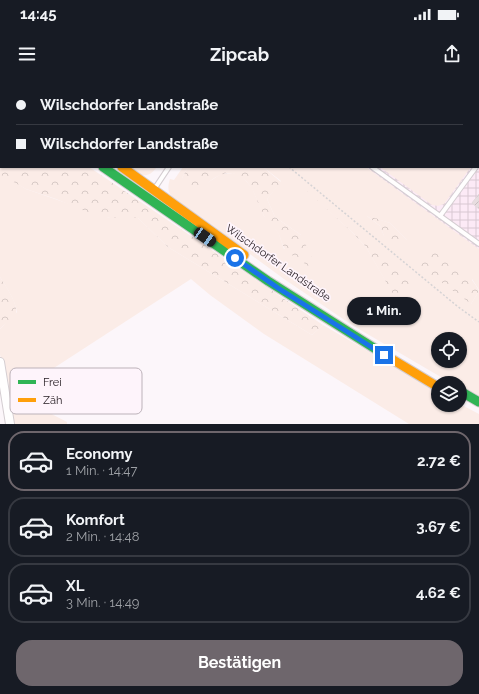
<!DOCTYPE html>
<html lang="de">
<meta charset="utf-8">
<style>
body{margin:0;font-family:Raleway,sans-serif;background:#20242c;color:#f1f3f6;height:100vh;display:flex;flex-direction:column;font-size:15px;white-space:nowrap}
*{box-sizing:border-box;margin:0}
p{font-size:13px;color:#9ea1a6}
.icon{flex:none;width:22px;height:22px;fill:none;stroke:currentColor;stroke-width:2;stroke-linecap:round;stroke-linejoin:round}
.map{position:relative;height:344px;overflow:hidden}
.drawer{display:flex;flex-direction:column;background:#171b24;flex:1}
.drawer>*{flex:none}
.hud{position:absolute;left:0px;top:0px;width:479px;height:88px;box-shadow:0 1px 3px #0004;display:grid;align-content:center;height:88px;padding:0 16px;background:#171b24}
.fabs{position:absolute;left:431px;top:252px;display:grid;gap:8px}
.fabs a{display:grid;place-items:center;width:36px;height:36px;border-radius:50%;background:#171b24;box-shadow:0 1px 3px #0004;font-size:20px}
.end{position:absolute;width:18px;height:18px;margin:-9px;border:5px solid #1a73e8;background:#fff;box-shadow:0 0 0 2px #fff}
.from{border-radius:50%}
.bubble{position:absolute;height:28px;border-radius:14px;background:#171b24;box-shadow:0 1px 3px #0004;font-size:13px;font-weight:700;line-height:28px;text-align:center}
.car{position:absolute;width:12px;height:24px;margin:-12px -6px;border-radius:5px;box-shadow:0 0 3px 1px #0007;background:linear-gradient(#222 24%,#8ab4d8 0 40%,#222 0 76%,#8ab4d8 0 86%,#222 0)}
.hud b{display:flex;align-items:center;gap:14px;height:38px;font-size:15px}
.hud b+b{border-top:1px solid #363941}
.hud i{width:10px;height:10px;background:#f1f3f6}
ul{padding:7px 0 0;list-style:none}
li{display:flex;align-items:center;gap:12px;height:60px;margin:0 8px 6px;padding:0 8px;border:2px solid #363941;border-radius:16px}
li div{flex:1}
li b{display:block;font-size:15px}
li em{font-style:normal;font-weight:700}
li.on{border-color:#6e666c}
li>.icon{width:36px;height:36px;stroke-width:1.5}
.action{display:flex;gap:8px;margin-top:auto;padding:8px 16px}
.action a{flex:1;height:46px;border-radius:16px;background:#6e666c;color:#fff;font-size:16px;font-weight:700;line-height:46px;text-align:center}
.status{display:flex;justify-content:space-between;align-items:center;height:28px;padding:0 20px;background:#171b24;direction:ltr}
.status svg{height:11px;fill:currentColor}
header{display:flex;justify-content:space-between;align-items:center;height:52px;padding:0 16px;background:#171b24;font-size:18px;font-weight:700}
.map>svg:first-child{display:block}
.industrial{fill:url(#industrial-grid)}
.green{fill:#fbece7;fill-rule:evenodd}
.forest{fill:url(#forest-crowns)}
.building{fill:url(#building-hatch);stroke:#e2d9dc}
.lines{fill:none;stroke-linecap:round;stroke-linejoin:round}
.lane-casing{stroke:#d4cdd1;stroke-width:6}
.street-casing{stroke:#d4cdd1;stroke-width:10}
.fast-casing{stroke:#d4cdd1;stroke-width:11}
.slow-casing{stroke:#d4cdd1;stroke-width:11}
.path{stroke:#d6d3d5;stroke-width:1.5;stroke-dasharray:2 2;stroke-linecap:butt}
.lane{stroke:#fffefe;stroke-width:4}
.street{stroke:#fffefe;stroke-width:8}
.fast{stroke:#30b455;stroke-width:9}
.slow{stroke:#ff9f0a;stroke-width:9}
.route{stroke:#1a73e8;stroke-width:5}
.labels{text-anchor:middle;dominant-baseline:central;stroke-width:3.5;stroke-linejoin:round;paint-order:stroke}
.street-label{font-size:11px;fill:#22191f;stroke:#fef4fb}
.key{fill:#fef4fb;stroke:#bcb2b9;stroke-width:1}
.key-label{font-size:11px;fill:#22191f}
</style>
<div class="status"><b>14:45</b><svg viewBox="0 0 49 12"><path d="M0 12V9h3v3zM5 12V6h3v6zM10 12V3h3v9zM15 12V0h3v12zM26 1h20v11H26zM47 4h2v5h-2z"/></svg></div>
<header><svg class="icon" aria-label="menu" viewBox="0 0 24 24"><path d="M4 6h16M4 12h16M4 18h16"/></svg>Zipcab<svg class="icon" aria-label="share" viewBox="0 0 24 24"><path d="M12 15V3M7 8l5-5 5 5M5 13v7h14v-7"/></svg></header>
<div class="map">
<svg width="479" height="344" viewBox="0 0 479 344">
<defs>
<pattern id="industrial-grid" width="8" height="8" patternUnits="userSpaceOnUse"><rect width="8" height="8" fill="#fceaf6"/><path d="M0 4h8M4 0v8" fill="none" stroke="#d8c8d2"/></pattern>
<pattern id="forest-crowns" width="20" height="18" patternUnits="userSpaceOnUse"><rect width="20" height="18" fill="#fbece7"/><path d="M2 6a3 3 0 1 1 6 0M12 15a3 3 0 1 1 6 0" fill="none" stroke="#d7cac6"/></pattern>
<pattern id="building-hatch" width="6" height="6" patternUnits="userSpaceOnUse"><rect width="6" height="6" fill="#e8dde0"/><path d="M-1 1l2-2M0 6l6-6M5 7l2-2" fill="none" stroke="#c7bdc0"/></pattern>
</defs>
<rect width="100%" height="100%" fill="#fcf6fa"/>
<path class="industrial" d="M226,0H479V179L340,87H478V1Z"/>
<g class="green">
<path d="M129,87H157C147,100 140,96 129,87Z"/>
<path d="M183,87H188L182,98L207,103L221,94L233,93L241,95L252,108L264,136L273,145L279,154L284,169L301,155L275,137L267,119L281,101L263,87H366L479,169V210L472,199L471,224L479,211V319L460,309V303H451L352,245L284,199L172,117C167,111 168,105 170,99L174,100ZM306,107L413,200L394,215L366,167L353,153L307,110ZM367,136L390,143L407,160L384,156L380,146ZM438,259H460V281H438Z"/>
<path d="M380,87H471L444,124L438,126L432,125Z"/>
<path d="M0,93L26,109L110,138H138L168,167L312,255L323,245L438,312V325L460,324L479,334V344H409L264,254L210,215L191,199L20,310L34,325L67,342V344H14L8,300L0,275V249L17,232C15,220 7,208 0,197Z"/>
</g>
<g class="forest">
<path d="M0,27L1,87H89L323,245L312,255L168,167L138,138H110L92,134L56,119L26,109L1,95L0,93Z"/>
<path d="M188,87H263L281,102L267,119L275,137L301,155L314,182L308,186C301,181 292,176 286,170C282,166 281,158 278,153C274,146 266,141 263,134C259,126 256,117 252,109C237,83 216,92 200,111L182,98Z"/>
<path d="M306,106L414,200L394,216L366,167L353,153L306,110Z"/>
<path d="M366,135L390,143L407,160L392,164L384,156L380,146Z"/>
<path d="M433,169C448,179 471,193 479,211L471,224L418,185L425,171Z"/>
<path d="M0,197C5,205 21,227 15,236C11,241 4,244 0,249Z"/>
</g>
<path class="building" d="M479,114V129L472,123Z"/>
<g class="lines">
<g class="lane-casing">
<g id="lane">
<path d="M252,0L254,1"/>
<path d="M226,1L227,0"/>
<path d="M234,1L235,0"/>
<path d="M478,84L479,83"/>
<path d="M372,87L479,164"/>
<path d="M155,108L169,87"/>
<path d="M440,136L476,87"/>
</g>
</g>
<g class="street-casing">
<path id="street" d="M0,282L10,344"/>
</g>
<g class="fast-casing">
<g id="fast">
<path d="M0,16L1,17"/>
<path d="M103,87L268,201L385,275"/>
<path d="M460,311L479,322"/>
</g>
</g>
<g class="slow-casing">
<g id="slow">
<path d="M0,1L1,2"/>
<path d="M122,87L244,175"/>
<path d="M385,275L438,307"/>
</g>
</g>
<g class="path">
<path d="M18,0L19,1"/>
<path d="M185,0L187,1"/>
<path d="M279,0L280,1"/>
<path d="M418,0L419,1"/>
<path d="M426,1L427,0"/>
<path d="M289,87L457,226L479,242"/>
</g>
<use href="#lane" class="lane"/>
<use href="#street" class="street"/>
<use href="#fast" class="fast"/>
<use href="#slow" class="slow"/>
</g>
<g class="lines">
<path class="route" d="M235,178L278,208L384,275"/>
</g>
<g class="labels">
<g class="street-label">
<text transform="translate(278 183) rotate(35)">Wilschdorfer Landstraße</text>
</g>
</g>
<rect x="10" y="288" width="132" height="46" rx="6" class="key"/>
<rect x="18" y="300" width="18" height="4" fill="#30b455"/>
<rect x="18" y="318" width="18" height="4" fill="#ff9f0a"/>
<g class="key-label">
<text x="43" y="306">Frei</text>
<text x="43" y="324">Zäh</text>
</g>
</svg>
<div class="fabs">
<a><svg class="icon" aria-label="locate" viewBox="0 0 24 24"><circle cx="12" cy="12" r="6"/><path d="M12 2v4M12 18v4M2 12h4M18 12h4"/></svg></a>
<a><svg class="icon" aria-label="layers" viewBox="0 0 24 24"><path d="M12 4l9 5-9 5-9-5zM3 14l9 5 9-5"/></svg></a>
</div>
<i class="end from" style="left:235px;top:178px"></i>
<i class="end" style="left:384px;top:275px"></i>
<div class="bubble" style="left:347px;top:217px;width:74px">1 Min.</div>
<i class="car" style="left:205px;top:157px;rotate:124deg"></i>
<div class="hud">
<b><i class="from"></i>Wilschdorfer Landstraße</b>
<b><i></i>Wilschdorfer Landstraße</b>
</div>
</div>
<section class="drawer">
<ul>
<li class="on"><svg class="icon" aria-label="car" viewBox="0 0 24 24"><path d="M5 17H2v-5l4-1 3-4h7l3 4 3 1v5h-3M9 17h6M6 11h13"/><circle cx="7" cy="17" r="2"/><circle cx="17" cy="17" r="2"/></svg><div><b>Economy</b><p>1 Min. · 14:47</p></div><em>2.72 €</em></li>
<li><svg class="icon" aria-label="car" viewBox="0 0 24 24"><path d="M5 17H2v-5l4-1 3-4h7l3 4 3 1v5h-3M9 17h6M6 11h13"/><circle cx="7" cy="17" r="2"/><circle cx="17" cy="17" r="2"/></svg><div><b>Komfort</b><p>2 Min. · 14:48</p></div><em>3.67 €</em></li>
<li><svg class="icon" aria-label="car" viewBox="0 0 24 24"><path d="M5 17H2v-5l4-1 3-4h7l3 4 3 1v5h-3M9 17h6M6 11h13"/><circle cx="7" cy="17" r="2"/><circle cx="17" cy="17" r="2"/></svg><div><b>XL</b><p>3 Min. · 14:49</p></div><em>4.62 €</em></li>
</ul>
<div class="action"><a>Bestätigen</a></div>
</section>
